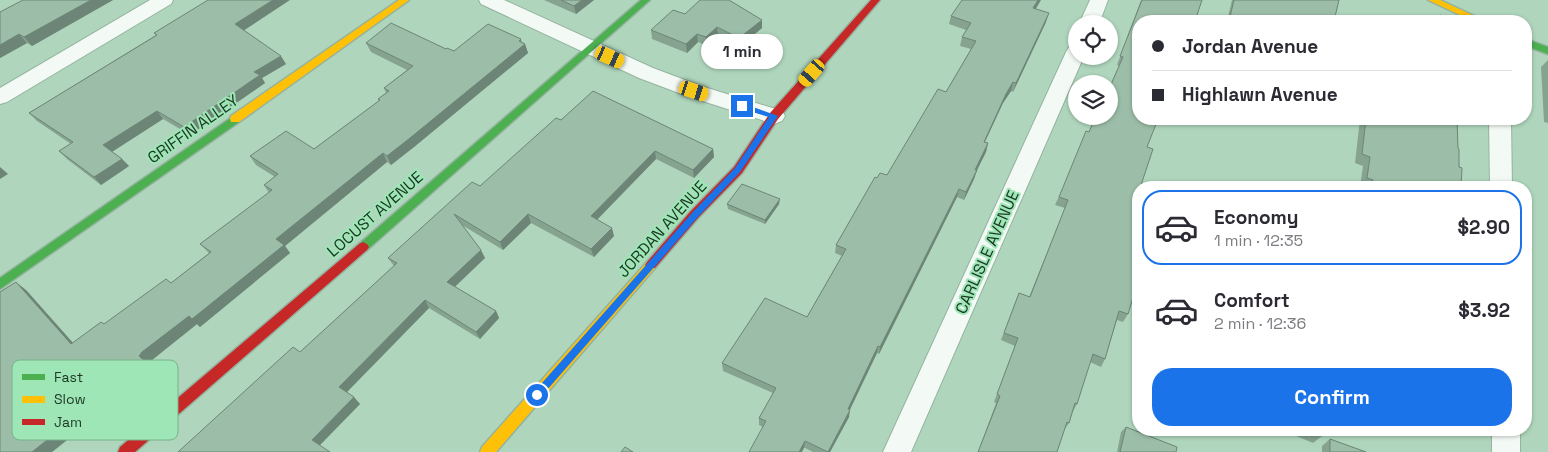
<!DOCTYPE html>
<meta charset="utf-8">
<style>
body{margin:0;font-family:"Space Grotesk",sans-serif;background:#f7f7f7;color:#2b2b33;height:100vh;display:flex;flex-direction:column;font-size:19px;white-space:nowrap}
*{box-sizing:border-box;margin:0}
p{font-size:16px;color:#7c7c81}
.icon{flex:none;width:28px;height:28px;fill:none;stroke:currentColor;stroke-width:2;stroke-linecap:round;stroke-linejoin:round}
.map{position:relative;flex:1;overflow:hidden}
.panel{position:absolute;left:1132px;top:181px;width:400px;height:255px;display:flex;flex-direction:column;background:#fff;border-radius:20px;box-shadow:0 1px 4px #0004}
.panel>*{flex:none}
.banner{position:absolute;left:1132px;top:15px;width:400px;height:110px;border-radius:20px;box-shadow:0 1px 4px #0004;display:grid;align-content:center;height:110px;padding:0 20px;background:#fff}
.buttons{position:absolute;left:1068px;top:15px;display:grid;gap:10px}
.buttons a{display:grid;place-items:center;width:50px;height:50px;border-radius:50%;background:#fff;box-shadow:0 1px 4px #0004;font-size:25px}
.end{position:absolute;width:22px;height:22px;margin:-11px;border:6px solid #1a73e8;background:#fff;box-shadow:0 0 0 2px #fff}
.from{border-radius:50%}
.bubble{position:absolute;height:35px;border-radius:18px;background:#fff;box-shadow:0 1px 4px #0004;font-size:16px;font-weight:800;line-height:35px;text-align:center}
.car{position:absolute;width:15px;height:30px;margin:-15px -8px;border-radius:6px;box-shadow:0 0 4px 1px #0007;background:linear-gradient(#f5c518 24%,#345 0 40%,#f5c518 0 76%,#345 0 86%,#f5c518 0)}
.banner b{display:flex;align-items:center;gap:18px;height:48px;font-size:19px}
.banner b+b{border-top:1px solid #e1e1e2}
.banner i{width:12px;height:12px;background:#2b2b33}
ul{padding:9px 0 0;list-style:none}
li{display:flex;align-items:center;gap:15px;height:75px;margin:0 10px 8px;padding:0 10px;border:2px solid transparent;border-radius:20px}
li div{flex:1}
li b{display:block;font-size:19px}
li em{font-style:normal;font-weight:800}
li.active{border-color:#1a73e8}
li>.icon{width:45px;height:45px;stroke-width:1.5}
.action{display:flex;gap:10px;margin-top:auto;padding:10px 20px}
.action a{flex:1;height:58px;border-radius:20px;background:#1a73e8;color:#fff;font-size:20px;font-weight:800;line-height:58px;text-align:center}
.map>svg:first-child{display:block}
.lines{fill:none;stroke-linecap:round;stroke-linejoin:round}
.street-casing{stroke:#94b39f;stroke-width:2}
.fast-casing{stroke:#94b39f;stroke-width:3}
.slow-casing{stroke:#94b39f;stroke-width:3}
.jam-casing{stroke:#94b39f;stroke-width:3}
.street{fill:#f3f9f5;fill-rule:evenodd}
.fast{fill:#4caf50;fill-rule:evenodd}
.slow{fill:#ffc107;fill-rule:evenodd}
.jam{fill:#c62828;fill-rule:evenodd}
.wall{fill:#86a390}
.shaded-wall{fill:#6d8576}
.building{fill:#9cbea8;stroke:#6d8576}
.route{fill:#1a73e8}
.labels{text-anchor:middle;dominant-baseline:central;stroke-width:4;stroke-linejoin:round;paint-order:stroke}
.street-label{font-size:16px;fill:#1a3724;stroke:#9fe6b6}
.key{fill:#9fe6b6;stroke:#77b28a;stroke-width:1}
.key-label{font-size:14px;fill:#1a3724}
</style>
<div class="map">
<svg width="1548" height="452" viewBox="0 0 1548 452">
<rect width="100%" height="100%" fill="#afd6bc"/>
<g class="lines">
<g class="street-casing">
<g id="street">
<path d="M150,0H173L171,4L7,102L0,104V88Z"/>
<path d="M479,0H504L653,68L701,86L782,111L785,116L782,121L774,124L687,96L639,78L481,4Z"/>
<path d="M1090,0H1108L1099,24H1079Z"/>
<path d="M1076,45V56H1084L911,452H883L1066,52L1069,47Z"/>
<path d="M1489,119H1511L1512,188H1490Z"/>
<rect x="1492" y="430" width="28" height="22"/>
</g>
</g>
<g class="fast-casing">
<g id="fast">
<path d="M641,0H650L367,250H359L357,247L359,244Z"/>
<path d="M1526,39L1548,47V54L1526,46Z"/>
<path d="M235,115L239,116L240,119L239,122L0,289V278Z"/>
</g>
</g>
<g class="slow-casing">
<g id="slow">
<path d="M399,0H409L239,122H231L230,119L231,116Z"/>
<path d="M1428,0H1440L1485,21H1473Z"/>
<path d="M651,260L655,262L657,265L655,268L496,452H480L482,447L647,262Z"/>
</g>
</g>
<g class="jam-casing">
<g id="jam">
<path d="M871,0H880L778,119L742,173L698,218L655,268H647L645,265L647,262L690,212L734,167L770,113Z"/>
<path d="M363,242L367,244L369,247L367,250L135,452H118L120,447L359,244Z"/>
</g>
</g>
<use href="#street" class="street"/>
<use href="#fast" class="fast"/>
<use href="#slow" class="slow"/>
<use href="#jam" class="jam"/>
</g>
<g class="wall">
<path d="M23,0H113L32,46L27,43L0,58Z"/>
<path d="M544,0H594L576,14Z"/>
<path d="M1141,0L1147,147L1136,197L1128,314L1123,322L1117,320L1105,359L1101,367L1090,362L1077,404L1073,411L1069,423L1064,430L1057,452H978L996,403L994,402L1015,346L1001,340L1019,293L1029,297L1065,208L1055,205L1119,66L1117,65Z"/>
<path d="M1232,0H1339L1334,21H1227Z"/>
<path d="M1035,9L1046,22L1013,92L1011,91L1003,103L985,142L988,143L986,152L977,170L974,179L964,200L957,197L879,354L877,353L849,410V417L830,452H813L759,425V418L773,393L723,371L722,363L807,317L842,256L835,253L836,245L877,178L887,175L946,92L971,49L960,46L962,37L966,30L949,24L951,16Z"/>
<path d="M685,14L762,20V28L739,47L718,35L707,46L698,42L687,53L652,39L651,30Z"/>
<path d="M244,30L286,64L262,78L265,83L190,135L163,119L112,152L122,159L129,166L101,185L67,159L59,151L71,144L37,121L29,113L156,35L154,33Z"/>
<path d="M521,39V42L525,44L528,53L414,147L391,165L387,162L285,246L290,253L200,327L197,324L152,360L148,364L155,370L115,402L106,396L68,424L77,432L52,452L26,290L73,343L104,324L171,283L209,253L200,244L269,193L264,185L275,177L256,165L250,156L314,149L379,101L378,99L386,93L384,88L407,70L371,52L366,43L446,49L454,51Z"/>
<path d="M1548,60V123L1544,122L1541,67Z"/>
<path d="M1360,119H1457L1458,148L1461,188H1362L1360,187L1363,166L1355,163Z"/>
<path d="M561,120L713,149L714,157L694,178L656,159L597,219L614,236L594,257L531,223L503,250L462,225L485,258L455,287L496,311L499,318L480,339L429,308L347,392L360,404L320,445L178,452L300,352L394,266L388,258L480,186Z"/>
<path d="M727,204H779L765,224L728,209Z"/>
<path d="M1126,427L1176,452H1117L1121,432Z"/>
<path d="M1282,430H1322V436L1313,443Z"/>
<path d="M1330,439L1366,452H1322V446Z"/>
</g>
<g class="shaded-wall">
<path d="M91,0H113L32,46L24,37Z"/>
<path d="M273,0H290L240,33L235,24Z"/>
<path d="M582,0H594L576,14L574,6Z"/>
<path d="M1038,0H1041L1031,17L1033,8Z"/>
<path d="M1049,13L1046,22L1013,92L1016,83Z"/>
<path d="M762,20V28L739,47V38Z"/>
<path d="M717,27L718,35L707,46L706,37Z"/>
<path d="M19,34L27,43L0,58V45Z"/>
<path d="M697,34L698,42L687,53L686,44Z"/>
<path d="M521,39L522,46L525,44L528,53L414,147L391,165L387,156Z"/>
<path d="M281,56L286,64L262,78L265,83L190,135L184,127L254,72Z"/>
<path d="M1013,82L1011,91L1003,103L981,150L984,142L1006,94Z"/>
<path d="M157,111L163,119L110,153L103,145Z"/>
<path d="M988,143L986,152L973,178L975,170Z"/>
<path d="M713,149L714,157L694,178L693,170Z"/>
<path d="M655,151L656,159L593,224L591,216Z"/>
<path d="M383,153L387,162L285,246L290,253L200,327L197,324L152,360L148,364L155,370L115,402L106,396L68,424L77,432L52,452H32L57,417L139,356L142,352L276,239Z"/>
<path d="M122,159L129,166L101,185L94,177Z"/>
<path d="M0,167L8,174L0,179Z"/>
<path d="M977,170L974,179L964,200L966,192Z"/>
<path d="M959,189L957,197L879,354L880,347Z"/>
<path d="M780,199L779,204L765,224V220Z"/>
<path d="M528,214L531,223L503,250L500,242Z"/>
<path d="M612,228L614,236L594,257L591,249Z"/>
<path d="M481,250L485,258L451,290L447,282Z"/>
<path d="M16,282L26,290L81,352L71,344Z"/>
<path d="M425,300L429,308L345,394L339,387Z"/>
<path d="M496,311L499,318L480,339L476,332Z"/>
<path d="M878,346L877,353L847,416L848,409Z"/>
<path d="M354,397L360,404L319,446L312,440Z"/>
<path d="M850,410L849,417L830,452H828Z"/>
<path d="M805,441L804,448L802,452H799Z"/>
</g>
<g class="building">
<path d="M23,0H91L24,37L19,34L0,45V12Z"/>
<path d="M208,0H273L235,24L281,56L254,72L260,75L184,127L157,111L103,145L122,159L94,177L59,151L73,142L29,113L157,35L154,33Z"/>
<path d="M561,0H582L574,6Z"/>
<path d="M700,0H729L762,20L739,38L717,27L706,37L697,34L686,44L651,30L673,10L685,14Z"/>
<path d="M962,0H1038L1033,8L1049,13L1016,83L1013,82L1006,94L984,142L988,143L975,170H977L966,192L959,189L880,347L878,346L848,409L850,410L828,452L805,441L799,452H749L766,421L759,418L776,388L722,363L765,298L807,317L846,249L836,245L875,177L877,178L880,173L887,175L938,89L946,92L976,41L962,37L971,23L951,16Z"/>
<path d="M1142,0H1202L1195,21H1139V119H1158L1147,147L1153,149L1140,188H1139V191L1135,196L1139,198V278L1128,314L1119,311L1105,359L1093,354L1077,404L1075,403L1069,423L1067,422L1057,452H978L1000,396L997,394L1018,338L1004,333L1019,293L1030,297L1068,200L1059,197L1086,131L1089,132L1096,116H1109V89L1123,57L1120,56Z"/>
<path d="M1234,0H1339L1334,21H1229Z"/>
<path d="M1440,15L1461,21H1432L1433,17L1439,19Z"/>
<path d="M391,23L446,49L447,48L454,51L488,24L521,39L519,41L525,44L410,138L387,156L383,153L276,239L284,245L192,319L189,316L142,352L139,356L146,362L104,395L96,388L57,417L66,425L32,452H0V292L16,282L71,344L101,322L104,324L166,279L171,283L211,252L200,244L272,190L264,185L278,174L250,156L286,131L314,149L380,100L378,99L389,91L384,88L413,66L366,43Z"/>
<path d="M593,91L713,149L693,170L655,151L591,216L612,228L591,249L528,214L500,242L454,214L481,250L447,282L496,311L476,332L425,300L339,387L354,397L312,440L330,452H178L293,347L300,352L397,263L388,258L472,182L480,186L556,118L561,120Z"/>
<path d="M1366,119H1457L1458,148L1459,149V167L1462,168L1461,188H1372L1373,180L1367,178L1370,157L1362,154Z"/>
<path d="M742,184L780,199L765,220L727,204Z"/>
<path d="M1126,427L1177,447L1176,452H1120Z"/>
<path d="M1307,430H1322V436Z"/>
<path d="M1330,439L1366,452H1330Z"/>
<path d="M625,447L633,452H621Z"/>
</g>
<path class="route" d="M739,104H745L778,116L740,172L697,218L540,398H534V392L692,213L735,168L769,117L739,108Z"/>
<g class="labels">
<g class="street-label">
<text transform="translate(193 129) rotate(-35)">GRIFFIN ALLEY</text>
<text transform="translate(375 214) rotate(-41)">LOCUST AVENUE</text>
<text transform="translate(662 229) rotate(-48)">JORDAN AVENUE</text>
<text transform="translate(987 252) rotate(-66)">CARLISLE AVENUE</text>
</g>
</g>
<rect x="12" y="360" width="166" height="80" rx="8" class="key"/>
<rect x="22" y="374" width="23" height="6" fill="#4caf50"/>
<rect x="22" y="396" width="23" height="7" fill="#ffc107"/>
<rect x="22" y="419" width="23" height="6" fill="#c62828"/>
<g class="key-label">
<text x="54" y="382">Fast</text>
<text x="54" y="404">Slow</text>
<text x="54" y="427">Jam</text>
</g>
</svg>
<div class="buttons">
<a><svg class="icon" aria-label="locate" viewBox="0 0 24 24"><circle cx="12" cy="12" r="6"/><path d="M12 2v4M12 18v4M2 12h4M18 12h4"/></svg></a>
<a><svg class="icon" aria-label="layers" viewBox="0 0 24 24"><path d="M12 4l9 5-9 5-9-5zM3 14l9 5 9-5"/></svg></a>
</div>
<i class="end from" style="left:537px;top:395px"></i>
<i class="end" style="left:742px;top:106px"></i>
<div class="bubble" style="left:701px;top:34px;width:82px">1 min</div>
<i class="car" style="left:610px;top:57px;rotate:114deg"></i>
<i class="car" style="left:812px;top:73px;rotate:221deg"></i>
<i class="car" style="left:694px;top:91px;rotate:108deg"></i>
<div class="banner">
<b><i class="from"></i>Jordan Avenue</b>
<b><i></i>Highlawn Avenue</b>
</div>
<section class="panel">
<ul>
<li class="active"><svg class="icon" aria-label="car" viewBox="0 0 24 24"><path d="M5 17H2v-5l4-1 3-4h7l3 4 3 1v5h-3M9 17h6M6 11h13"/><circle cx="7" cy="17" r="2"/><circle cx="17" cy="17" r="2"/></svg><div><b>Economy</b><p>1 min · 12:35</p></div><em>$2.90</em></li>
<li><svg class="icon" aria-label="car" viewBox="0 0 24 24"><path d="M5 17H2v-5l4-1 3-4h7l3 4 3 1v5h-3M9 17h6M6 11h13"/><circle cx="7" cy="17" r="2"/><circle cx="17" cy="17" r="2"/></svg><div><b>Comfort</b><p>2 min · 12:36</p></div><em>$3.92</em></li>
</ul>
<div class="action"><a>Confirm</a></div>
</section>
</div>
